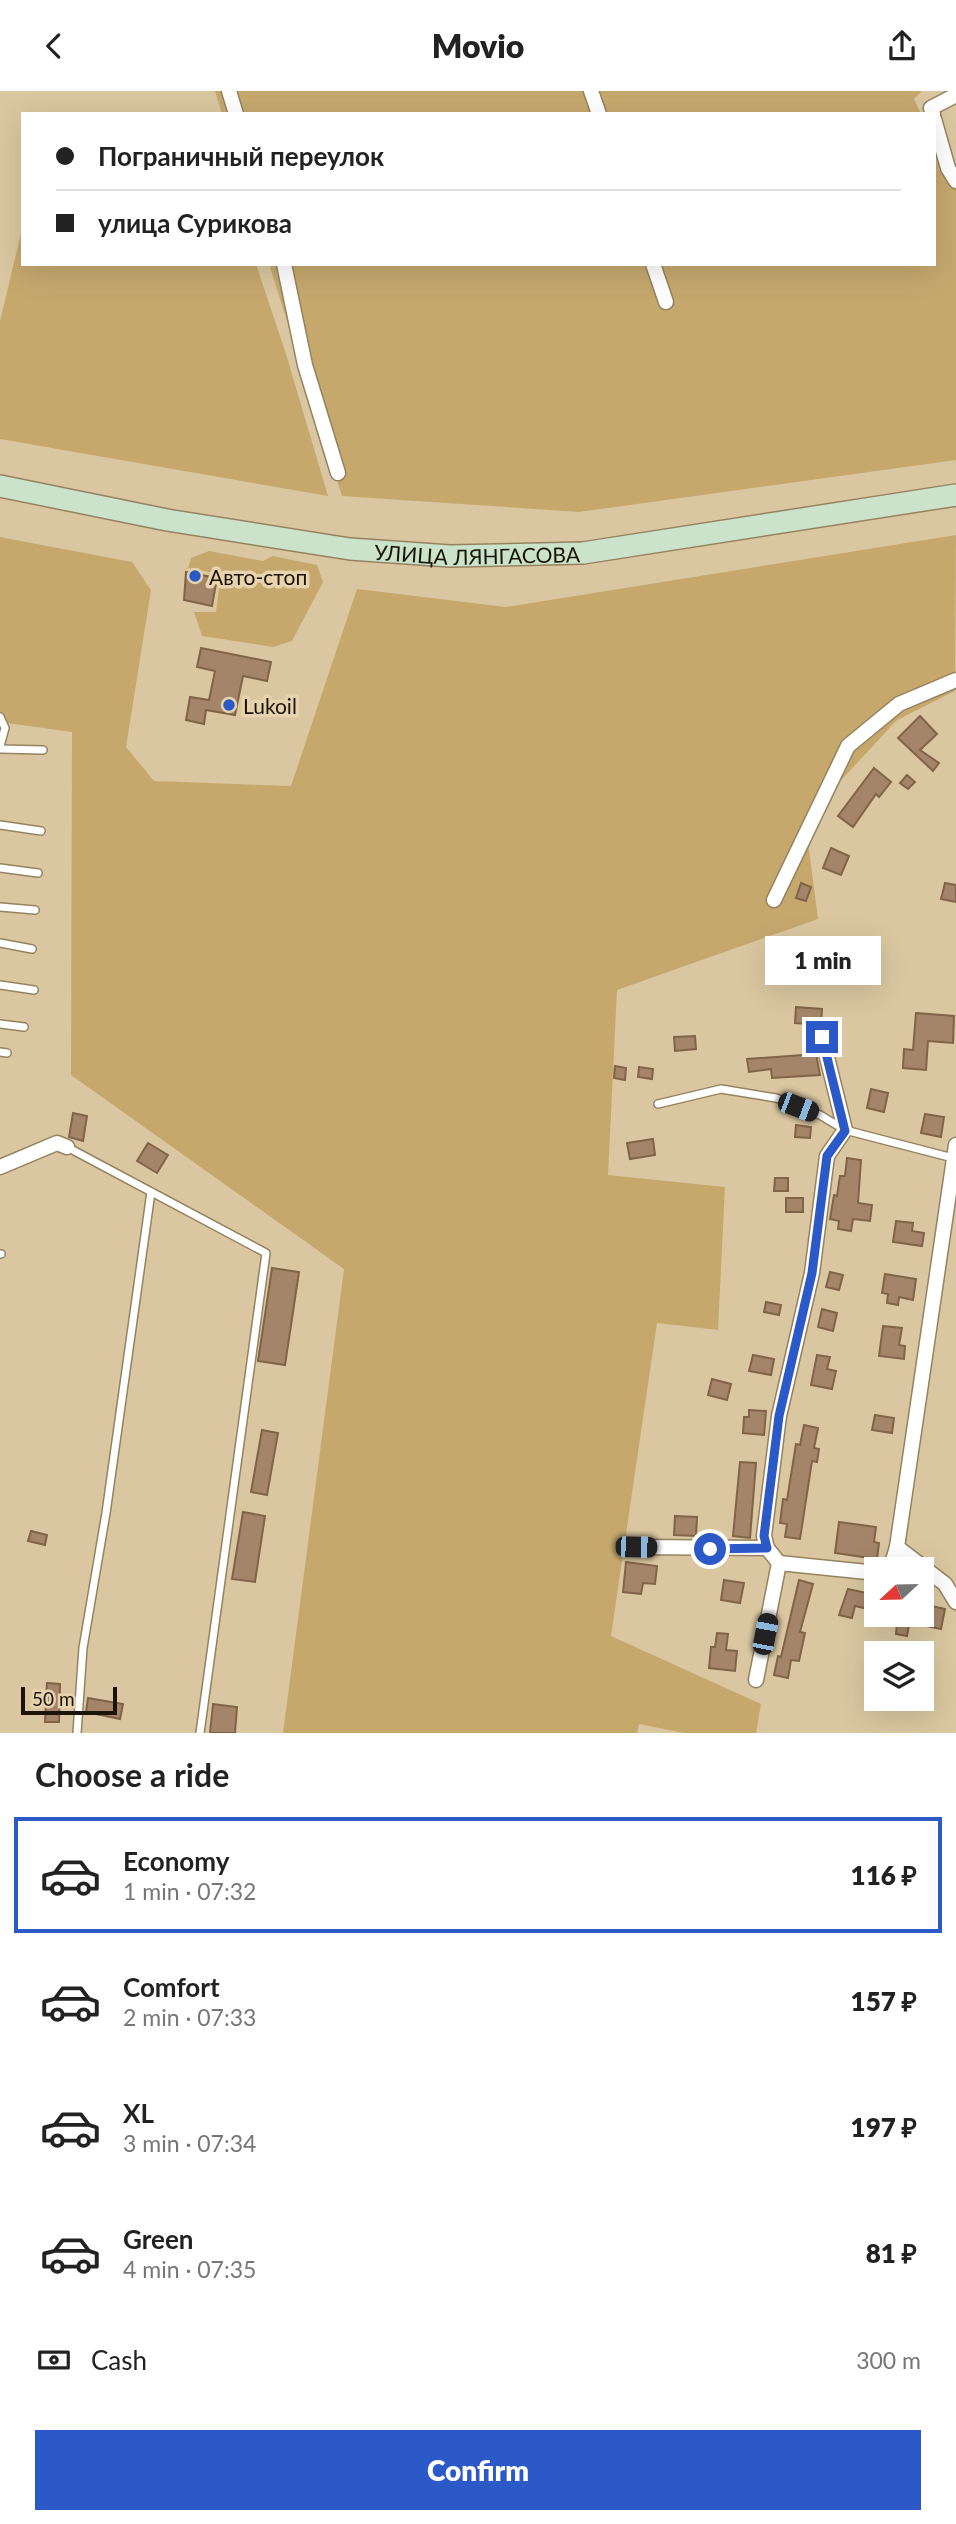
<!DOCTYPE html>
<meta charset="utf-8">
<style>
body{margin:0;font-family:Lato,sans-serif;background:#f6f6f6;color:#222;height:100vh;display:flex;flex-direction:column;font-size:26px;white-space:nowrap}
*{box-sizing:border-box;margin:0}
p{font-size:23px;color:#767676}
.icon{flex:none;width:38px;height:38px;fill:none;stroke:currentColor;stroke-width:2;stroke-linecap:round;stroke-linejoin:round}
.map{position:relative;height:1642px;overflow:hidden}
.details{display:flex;flex-direction:column;background:#fff;flex:1}
.details>*{flex:none}
.hud{position:absolute;left:21px;top:21px;width:915px;height:154px;border-radius:0px;box-shadow:0 7px 28px #0002;display:grid;align-content:center;height:154px;padding:0 35px;background:#fff}
.needle{width:46px;rotate:248deg}
.buttons{position:absolute;left:864px;top:1466px;display:grid;gap:14px}
.buttons a{display:grid;place-items:center;width:70px;height:70px;border-radius:0px;background:#fff;box-shadow:0 7px 28px #0002;font-size:35px}
.scale{position:absolute;left:21px;bottom:18px;width:96px;box-sizing:border-box;padding-left:7px;border:4px solid #1b1406;border-top:0;font-size:19px;line-height:24px;white-space:nowrap;color:#1b1406;-webkit-text-stroke:5px #e7d3ad;paint-order:stroke}
.end{position:absolute;width:32px;height:32px;margin:-16px;border:9px solid #2b59c8;background:#fff;box-shadow:0 0 0 4px #fff}
.from{border-radius:50%}
.bubble{position:absolute;height:49px;border-radius:0px;background:#fff;box-shadow:0 7px 28px #0002;font-size:23px;font-weight:800;line-height:49px;text-align:center}
.car{position:absolute;width:21px;height:42px;margin:-21px -10px;border-radius:9px;box-shadow:0 0 5px 2px #0007;background:linear-gradient(#222 24%,#8ab4d8 0 40%,#222 0 76%,#8ab4d8 0 86%,#222 0)}
.hud b{display:flex;align-items:center;gap:24px;height:66px;font-size:26px}
.hud b+b{border-top:2px solid #e0e0e0}
.hud i{width:18px;height:18px;background:#222}
ul{padding:0;list-style:none}
li{display:flex;align-items:center;gap:21px;height:116px;margin:0 14px 10px;padding:0 21px;border:4px solid transparent;border-radius:0px}
li div{flex:1}
li b{display:block;font-size:26px}
li em{font-style:normal;font-weight:800}
li.selected{border-color:#2b59c8}
li>.icon{width:63px;height:63px;stroke-width:1.5}
h2{padding:0 35px;font-size:32px;line-height:84px}
.pay{display:flex;align-items:center;gap:18px;height:77px;padding:0 35px;font-size:26px}
.pay p{margin-inline-start:auto}
.action{display:flex;gap:14px;margin-top:auto;padding:14px 35px}
.action a{flex:1;height:80px;border-radius:0px;background:#2b59c8;color:#fff;font-size:28px;font-weight:800;line-height:80px;text-align:center}
header{display:flex;justify-content:space-between;align-items:center;height:91px;padding:0 35px;background:#fff;font-size:32px;font-weight:800}
.map>svg:first-child{display:block}
.green{fill:#c6a86d}
.building{fill:#a48569;stroke:#806348;stroke-width:2}
.lines{fill:none;stroke-linecap:round;stroke-linejoin:round}
.service-casing{stroke:#95835f;stroke-width:10}
.minor-casing{stroke:#95835f;stroke-width:17}
.secondary-casing{stroke:#95835f;stroke-width:24}
.service{stroke:#fff;stroke-width:7}
.minor{stroke:#fff;stroke-width:14}
.secondary{stroke:#cbe2cb;stroke-width:21}
.route{stroke:#2b59c8;stroke-width:9}
.poi-dot{fill:#2b59c8;stroke:#e7d3ad;stroke-width:2.5}
.labels{text-anchor:middle;dominant-baseline:central;stroke-width:7;stroke-linejoin:round;paint-order:stroke}
.street-label{font-size:21px;fill:#1b1406;stroke:#e7d3ad}
.poi-label{font-size:21px;fill:#1b1406;stroke:#e7d3ad;text-anchor:start}
</style>
<header><svg class="icon" aria-label="back" viewBox="0 0 24 24"><path d="M15 5l-7 7 7 7"/></svg>Movio<svg class="icon" aria-label="share" viewBox="0 0 24 24"><path d="M12 15V3M7 8l5-5 5 5M5 13v7h14v-7"/></svg></header>
<div class="map">
<svg width="956" height="1642" viewBox="0 0 956 1642">
<rect width="100%" height="100%" fill="#dac7a1"/>
<g class="green">
<path d="M215,0H922L914,8L921,23H222Z"/>
<path d="M935,50L956,95V369L579,421L342,405L269,173H934Z"/>
<path d="M23,134V173H256L286,263L328,405L0,348V230Z"/>
<path d="M956,444L955,600L897,629L805,728L818,828L617,899L608,1084L725,1096L718,1239L657,1232L611,1545L761,1613L756,1642H684L639,1633L637,1642H283L344,1178L71,984L72,641L0,631V446L132,471L151,499L126,656L154,690L291,695L357,498L506,516Z"/>
<path d="M209,460L263,470L273,465L317,474L323,491L292,550L273,556L202,545L194,521H216L221,483L188,477L191,467Z"/>
</g>
<g class="building">
<path d="M186,481L217,487L212,515L184,509Z"/>
<path d="M201,557L271,571L267,590L243,585L235,624L206,619L204,633L186,629L190,606L209,609L215,580L197,576Z"/>
<path d="M920,625L937,643L920,659L939,672L933,680L898,647Z"/>
<path d="M874,677L891,691L879,706L876,703L853,736L838,725Z"/>
<path d="M907,684L915,691L908,698L900,692Z"/>
<path d="M831,757L849,765L841,784L823,777Z"/>
<path d="M801,792L811,796L806,810L796,807Z"/>
<path d="M945,792L956,794V811L941,808Z"/>
<path d="M796,916L822,918L821,934L795,932Z"/>
<path d="M916,922L954,925L953,952L928,950L926,979L903,977L904,958L913,959Z"/>
<path d="M695,945L696,958L675,960L674,946Z"/>
<path d="M816,963L820,984L772,987L771,978L749,981L747,968Z"/>
<path d="M615,975L626,977L625,989L614,987Z"/>
<path d="M639,976L653,978L652,988L638,986Z"/>
<path d="M871,998L888,1002L884,1021L867,1017Z"/>
<path d="M73,1022L87,1025L83,1050L69,1046Z"/>
<path d="M925,1023L944,1026L941,1046L921,1042Z"/>
<path d="M796,1034L811,1036L810,1047L795,1046Z"/>
<path d="M653,1048L655,1064L630,1068L627,1052Z"/>
<path d="M148,1052L168,1064L157,1082L137,1070Z"/>
<path d="M847,1067L861,1069L858,1112L872,1114L870,1130L853,1128L851,1140L838,1138L839,1130L830,1128L834,1104L837,1105L840,1085H845Z"/>
<path d="M775,1087H788V1100H774Z"/>
<rect x="786" y="1107" width="17" height="14"/>
<path d="M896,1130L913,1132L912,1140L924,1142L922,1155L893,1151Z"/>
<path d="M272,1177L299,1181L285,1274L258,1270Z"/>
<path d="M830,1181L843,1184L839,1199L826,1196Z"/>
<path d="M885,1183L916,1188L913,1209L899,1206L898,1214L887,1212L888,1203L882,1202Z"/>
<path d="M766,1211L781,1214L779,1224L764,1221Z"/>
<path d="M822,1218L837,1222L833,1240L818,1236Z"/>
<path d="M883,1235L902,1237L899,1254L905,1255L904,1268L879,1265Z"/>
<path d="M753,1264L774,1268L771,1284L749,1280Z"/>
<path d="M817,1264L830,1266L827,1278L836,1280L832,1298L811,1294Z"/>
<path d="M712,1288L731,1293L727,1309L708,1304Z"/>
<path d="M749,1319L766,1320L764,1344L743,1342L744,1326H749Z"/>
<path d="M875,1324L894,1327L892,1342L872,1339Z"/>
<path d="M804,1334L818,1337L814,1357L819,1358L817,1371L812,1370L800,1448L785,1446L787,1433L780,1432L783,1408L787,1409L796,1353L800,1354Z"/>
<path d="M262,1339L278,1342L267,1404L251,1401Z"/>
<path d="M740,1371L756,1372L750,1447L733,1445Z"/>
<path d="M243,1421L265,1425L255,1491L232,1488Z"/>
<path d="M675,1425L697,1426L696,1445L674,1444Z"/>
<path d="M839,1431L876,1436L874,1451L879,1452L877,1468L835,1462Z"/>
<path d="M31,1440L47,1444L45,1454L28,1450Z"/>
<path d="M626,1471L657,1475L655,1493L643,1492L641,1503L623,1501Z"/>
<path d="M724,1489L744,1492L740,1512L721,1509Z"/>
<path d="M799,1489L813,1493L800,1541L805,1542L799,1570L791,1569L788,1587L774,1584L778,1565L781,1566Z"/>
<path d="M848,1498L871,1503L868,1518L855,1515L852,1527L839,1524Z"/>
<path d="M922,1513L945,1518L941,1538L898,1529L899,1524H922Z"/>
<path d="M897,1532L909,1534L907,1545L896,1543Z"/>
<path d="M717,1542L728,1543L726,1559L737,1560L735,1580L709,1577L711,1556H715Z"/>
<path d="M47,1592L60,1593L59,1631H45Z"/>
<path d="M88,1607L123,1613L120,1628L86,1621Z"/>
<path d="M213,1613L237,1616L235,1642H210Z"/>
</g>
<g class="lines">
<g class="service-casing">
<g id="service">
<path d="M0,626L5,637L0,655"/>
<path d="M0,658L43,659"/>
<path d="M0,734L41,740"/>
<path d="M0,777L38,782"/>
<path d="M0,816L35,819"/>
<path d="M0,852L32,858"/>
<path d="M0,894L34,899"/>
<path d="M0,933L24,936"/>
<path d="M0,961L7,962"/>
<path d="M658,1013L721,998L776,1007L820,1024L845,1039L953,1067"/>
<path d="M67,1056L266,1162L200,1642"/>
<path d="M0,1163H1"/>
<path d="M77,1642L83,1557L106,1422L151,1101"/>
</g>
</g>
<g class="minor-casing">
<g id="minor">
<path d="M229,0L236,23"/>
<path d="M591,0L599,23"/>
<path d="M933,23L931,17L956,4"/>
<path d="M934,28L948,77L956,90"/>
<path d="M284,173L305,274L338,382"/>
<path d="M653,173L666,211"/>
<path d="M774,809L848,655L899,613L956,589"/>
<path d="M956,1054L897,1456L945,1493L956,1511"/>
<path d="M0,1076L57,1052L67,1056"/>
<path d="M636,1456L767,1457"/>
<path d="M779,1472L877,1482"/>
<path d="M890,1479L897,1456"/>
<path d="M756,1589L779,1472L767,1457L764,1445L779,1325L812,1182L827,1065L845,1039L822,946"/>
</g>
</g>
<g class="secondary-casing">
<g id="secondary">
<path id="s1" d="M0,395L167,429L350,458L450,465L583,462L956,404"/>
</g>
</g>
<use href="#service" class="service"/>
<use href="#minor" class="minor"/>
<use href="#secondary" class="secondary"/>
</g>
<g class="lines">
<path class="route" d="M710,1458L767,1457L764,1445L779,1325L812,1182L827,1065L845,1040L822,946"/>
</g>
<g class="poi-dot">
<circle cx="195" cy="485" r="7"/>
<circle cx="229" cy="614" r="7"/>
</g>
<g class="labels">
<g class="street-label">
<text stroke="none"><textPath href="#s1" startOffset="483">УЛИЦА ЛЯНГАСОВА</textPath></text>
</g>
<g class="poi-label">
<text x="209" y="485">Авто-стоп</text>
<text x="243" y="614">Lukoil</text>
</g>
</g>
</svg>
<div class="buttons">
<a><svg class="needle" viewBox="-14 -14 28 28"><path d="M0-13l5 13h-10z" fill="#e53935"/><path d="M0 13l5-13h-10z" fill="#767676"/></svg></a>
<a><svg class="icon" aria-label="layers" viewBox="0 0 24 24"><path d="M12 4l9 5-9 5-9-5zM3 14l9 5 9-5"/></svg></a>
</div>
<div class="scale">50 m</div>
<i class="end from" style="left:710px;top:1458px"></i>
<i class="end" style="left:822px;top:946px"></i>
<div class="bubble" style="left:765px;top:845px;width:116px">1 min</div>
<i class="car" style="left:798px;top:1016px;rotate:111deg"></i>
<i class="car" style="left:636px;top:1456px;rotate:91deg"></i>
<i class="car" style="left:765px;top:1543px;rotate:11deg"></i>
<div class="hud">
<b><i class="from"></i>Пограничный переулок</b>
<b><i></i>улица Сурикова</b>
</div>
</div>
<section class="details">
<h2>Choose a ride</h2>
<ul>
<li class="selected"><svg class="icon" aria-label="car" viewBox="0 0 24 24"><path d="M5 17H2v-5l4-1 3-4h7l3 4 3 1v5h-3M9 17h6M6 11h13"/><circle cx="7" cy="17" r="2"/><circle cx="17" cy="17" r="2"/></svg><div><b>Economy</b><p>1 min · 07:32</p></div><em>116 ₽</em></li>
<li><svg class="icon" aria-label="car" viewBox="0 0 24 24"><path d="M5 17H2v-5l4-1 3-4h7l3 4 3 1v5h-3M9 17h6M6 11h13"/><circle cx="7" cy="17" r="2"/><circle cx="17" cy="17" r="2"/></svg><div><b>Comfort</b><p>2 min · 07:33</p></div><em>157 ₽</em></li>
<li><svg class="icon" aria-label="car" viewBox="0 0 24 24"><path d="M5 17H2v-5l4-1 3-4h7l3 4 3 1v5h-3M9 17h6M6 11h13"/><circle cx="7" cy="17" r="2"/><circle cx="17" cy="17" r="2"/></svg><div><b>XL</b><p>3 min · 07:34</p></div><em>197 ₽</em></li>
<li><svg class="icon" aria-label="car" viewBox="0 0 24 24"><path d="M5 17H2v-5l4-1 3-4h7l3 4 3 1v5h-3M9 17h6M6 11h13"/><circle cx="7" cy="17" r="2"/><circle cx="17" cy="17" r="2"/></svg><div><b>Green</b><p>4 min · 07:35</p></div><em>81 ₽</em></li>
</ul>
<div class="pay"><svg class="icon" aria-label="cash" viewBox="0 0 24 24"><path d="M3 7h18v10H3z"/><circle cx="12" cy="12" r="2"/></svg>Cash<p>300 m</p></div>
<div class="action"><a>Confirm</a></div>
</section>
